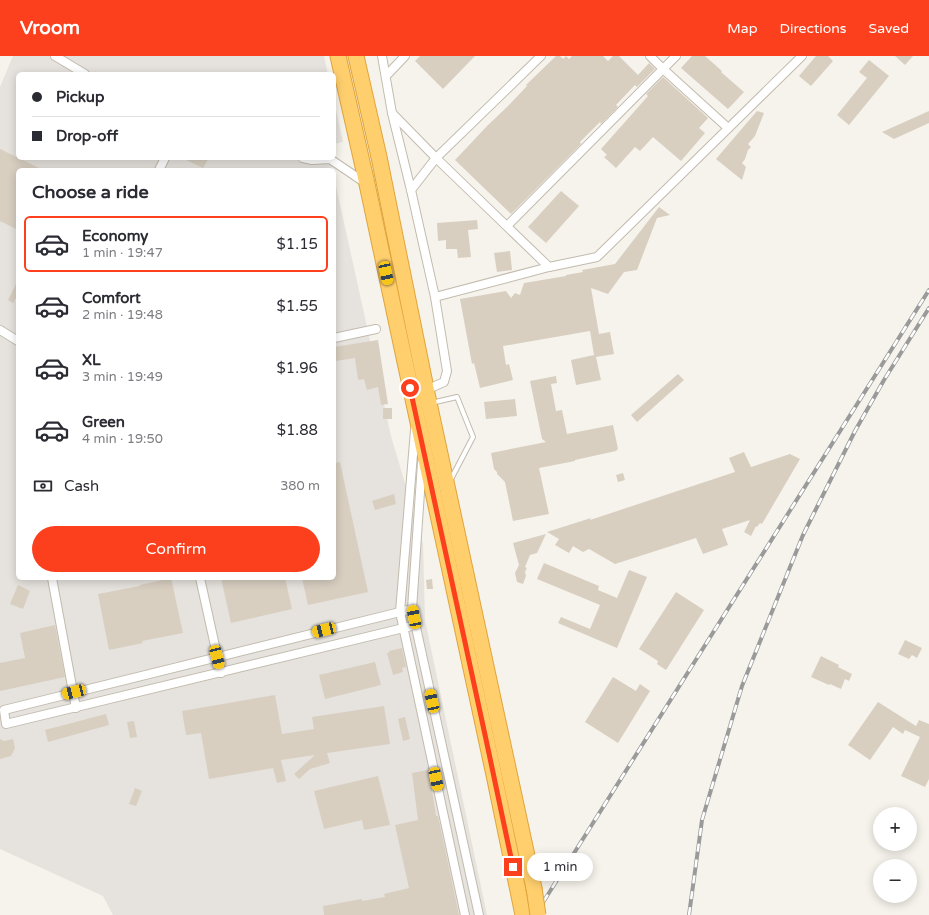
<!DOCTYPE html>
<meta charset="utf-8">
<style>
body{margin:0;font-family:"Varela Round",sans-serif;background:#f2f2f3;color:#2b2b33;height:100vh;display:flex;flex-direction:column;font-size:15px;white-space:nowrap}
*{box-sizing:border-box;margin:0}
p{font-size:13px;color:#7c7c81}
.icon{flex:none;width:22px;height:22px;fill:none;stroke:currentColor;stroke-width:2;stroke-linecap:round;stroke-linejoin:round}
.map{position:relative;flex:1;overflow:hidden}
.details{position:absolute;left:16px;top:112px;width:320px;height:412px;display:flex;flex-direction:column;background:#fff;border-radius:6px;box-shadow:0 2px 10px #0003}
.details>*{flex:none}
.banner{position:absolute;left:16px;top:16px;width:320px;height:88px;border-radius:6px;box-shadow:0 2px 10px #0003;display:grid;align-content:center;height:88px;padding:0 16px;background:#fff}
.fabs{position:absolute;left:873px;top:751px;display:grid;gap:8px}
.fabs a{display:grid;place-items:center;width:44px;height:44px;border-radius:50%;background:#fff;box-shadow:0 2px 10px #0003;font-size:20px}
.end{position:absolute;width:18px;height:18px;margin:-9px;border:5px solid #fc3f1d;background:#fff;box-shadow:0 0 0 2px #fff}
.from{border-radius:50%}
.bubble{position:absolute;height:28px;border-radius:14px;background:#fff;box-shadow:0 2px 10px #0003;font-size:13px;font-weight:600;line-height:28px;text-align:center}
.car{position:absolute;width:12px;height:24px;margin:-12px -6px;border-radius:5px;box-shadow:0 0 3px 1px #0007;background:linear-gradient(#f5c518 24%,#345 0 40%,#f5c518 0 76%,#345 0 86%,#f5c518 0)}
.banner b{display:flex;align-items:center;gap:14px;height:38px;font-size:15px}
.banner b+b{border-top:1px solid #e1e1e2}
.banner i{width:10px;height:10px;background:#2b2b33}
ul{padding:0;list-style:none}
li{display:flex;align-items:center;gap:12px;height:56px;margin:0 8px 6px;padding:0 8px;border:2px solid transparent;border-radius:6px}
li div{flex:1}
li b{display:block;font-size:15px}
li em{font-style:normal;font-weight:600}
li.on{border-color:#fc3f1d}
li>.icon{width:36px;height:36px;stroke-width:1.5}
h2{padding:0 16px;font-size:18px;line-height:48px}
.pay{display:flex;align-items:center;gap:10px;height:44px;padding:0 16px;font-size:15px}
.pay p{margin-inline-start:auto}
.cta{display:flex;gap:8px;margin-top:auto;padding:8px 16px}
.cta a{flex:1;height:46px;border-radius:24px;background:#fc3f1d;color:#fff;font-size:16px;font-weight:600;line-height:46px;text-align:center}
header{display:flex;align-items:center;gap:24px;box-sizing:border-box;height:56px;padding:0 20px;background:#fc3f1d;color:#fff}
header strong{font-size:19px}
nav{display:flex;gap:22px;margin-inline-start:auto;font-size:14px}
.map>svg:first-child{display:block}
.industrial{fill:#e6e2dd}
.building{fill:#d8cfc1}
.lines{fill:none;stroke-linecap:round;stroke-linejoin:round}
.lane-casing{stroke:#c2bbae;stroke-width:6}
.street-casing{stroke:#c2bbae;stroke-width:10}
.highway-casing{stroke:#e0a43c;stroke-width:17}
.lane{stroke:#fff;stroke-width:4}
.street{stroke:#fff;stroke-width:8}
.highway{stroke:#ffcf6e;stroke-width:15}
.rail-casing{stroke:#9a9a9a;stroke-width:4}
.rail{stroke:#fff;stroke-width:2.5;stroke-dasharray:8;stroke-linecap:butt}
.highway-bridge-casing{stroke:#e0a43c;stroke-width:17;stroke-linecap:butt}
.highway-bridge{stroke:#ffcf6e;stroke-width:15}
.route{stroke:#fc3f1d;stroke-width:5}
</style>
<header>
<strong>Vroom</strong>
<nav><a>Map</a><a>Directions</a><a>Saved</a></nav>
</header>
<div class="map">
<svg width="929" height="859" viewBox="0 0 929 859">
<rect width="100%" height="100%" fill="#f6f3ec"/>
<g class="industrial">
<path d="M13,0H324L328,18H18V102H330L333,114H18V522H334V121L391,380L423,488L425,564L487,859H113L103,840L0,793V31Z"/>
<path d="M334,45L343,86L334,88Z"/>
</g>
<g class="building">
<path d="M420,0H475L443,33L415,5Z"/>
<path d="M556,0H560L563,3L566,0L569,3L572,0H603L608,5L613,0H619L638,19L649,7L655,13L637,31L635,29L616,49L618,51L601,68L600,66L580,86L581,88L511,158L455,104L488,69L507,51L527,30L526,29Z"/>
<path d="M692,0H705L722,15L721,16L744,36L728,53L681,12Z"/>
<path d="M816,0H828L833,5L811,30L799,20Z"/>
<path d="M895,0H913L905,9Z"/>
<path d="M869,4L889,20L849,69L837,59L867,22L859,16Z"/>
<path d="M663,21L708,62L699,72L705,77L681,105L653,81L640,95L635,91L616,112L604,101L607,99L601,93L648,40L646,38Z"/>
<path d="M757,55L764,57L755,80L748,88L751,91L748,94L745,103L742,107L746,111L742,124L716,103Z"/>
<path d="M929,55V67L894,83L882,76Z"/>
<path d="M0,93L43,114H18V174L0,165Z"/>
<path d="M182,102H209L203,112Z"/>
<path d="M561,135L579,150L546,187L528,171Z"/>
<path d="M659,151L670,159L657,162L637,214L624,216L608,238L591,232L599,278L610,276L614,298L596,301L601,324L576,329L571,304L594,299L590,275L503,290L506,309L509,308L513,324L480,332L474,307L472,308L460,243L506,235L511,242L515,237L520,239L524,227L566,220V219L583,216L582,214L615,208Z"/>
<path d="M477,164L478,173L468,174L471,201L458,202L457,193H446V184L438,185L437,167Z"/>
<path d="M510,195L512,214L497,216L494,197Z"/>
<path d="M18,224V238L13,247L8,244Z"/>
<path d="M378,284L388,348L381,349L378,331L367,334L364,323L358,324L355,302L336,305L334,291Z"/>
<path d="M678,318L684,324L637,366L631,359Z"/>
<path d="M556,320L557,327L551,328L556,355L562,354L567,378L613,369L618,393L616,395L575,404V405L539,412L549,458L513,465L505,426L497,418V416L494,413L491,397L546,386L542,383L530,325Z"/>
<path d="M515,343L517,360L486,363L484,346Z"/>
<rect x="383" y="352" width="9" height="11"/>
<path d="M744,396L751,411L790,398L800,403L762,468L760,467L757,471L756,470L751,480L744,476L750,464L722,473L728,489L703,498L696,482L615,508L589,493L583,496L573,490L569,497L555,489L559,483L547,476L591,462L590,464L735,416L729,402Z"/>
<path d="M340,406L368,536L308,549L302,522H334V407Z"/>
<path d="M623,417L625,424L618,426L616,419Z"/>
<path d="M394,438L396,448L375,454L372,445Z"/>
<path d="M546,478L537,497L530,499L525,511L527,512L525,516L526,520L523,528L517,526L515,517L519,509L513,487Z"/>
<path d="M544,507L599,530L598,534L617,542L629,514L647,521L617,592L558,567L561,561L590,573L600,549L537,523Z"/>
<path d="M171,522L183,577L142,585L143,587L109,594L98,538L140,530V529Z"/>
<path d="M221,522H285L292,553L231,567Z"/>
<path d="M432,523L433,533H427L426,524Z"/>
<path d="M18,529L30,535L23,553L10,548Z"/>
<path d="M676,536L704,554L666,614L657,608L658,605L639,593Z"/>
<path d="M55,569L65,621L0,635V607L25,602L20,577Z"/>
<path d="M905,584L922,592L917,602L912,599L909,603L898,598Z"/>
<path d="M402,592L406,611L402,612L403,616L393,619L387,597L390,596L389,595Z"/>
<path d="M821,600L839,609L838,611L852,618L849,625L845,623L841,633L830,628L829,629L811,621Z"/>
<path d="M375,606L381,629L325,643L319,619Z"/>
<path d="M613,621L636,635L640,628L650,635L618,687L585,666Z"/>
<path d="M275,639L282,678L314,673L312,661L384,650L390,688L327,697L330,707L310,713L299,723L294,718L315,699L281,704L286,725L277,727L273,712L209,723L201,677L186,679L182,655Z"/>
<path d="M878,646L916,670L919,664L929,668V723L925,731L901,720L920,681L905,674L903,678L893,671L870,704L848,689Z"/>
<path d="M106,658L109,669L48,686L45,674Z"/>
<path d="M405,661L410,683L403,685L398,663Z"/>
<path d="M134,665L137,681L130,682L127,666Z"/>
<path d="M0,683L4,685L13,683L15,692L11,700L0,703Z"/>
<path d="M428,714L431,728L436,760H438L459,859H324L323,850L362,843V845L385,841L384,838L409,832L395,769L418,764L412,717Z"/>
<path d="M378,720L390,769L364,774L362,764L324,773L314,735Z"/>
<path d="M135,732L142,735L136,750L129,748Z"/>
</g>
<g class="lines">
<g class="lane-casing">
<path id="lane" d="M431,347L457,341L473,381L450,425"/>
</g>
<g class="street-casing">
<g id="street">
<path d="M55,0L85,18"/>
<path d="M382,0L392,57L436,102L549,211"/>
<path d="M650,0L663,13L728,72"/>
<path d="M386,20L405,0"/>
<path d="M392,57L411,134L435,241L447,315L444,326L426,334"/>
<path d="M303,102L312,104L330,103L367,128"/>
<path d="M159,114L165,102"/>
<path d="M411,134L436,102L541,0"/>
<path d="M507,170L676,0"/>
<path d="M435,241L549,211L597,201L802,0"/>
<path d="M0,274L18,285"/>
<path d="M334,282L376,273"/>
<path d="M415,374L400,556L465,859"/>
<path d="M422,407L412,553L479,859"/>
<path d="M52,522L76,652"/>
<path d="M200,522L221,617"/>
<path d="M412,553L4,654L6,668L416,569"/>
</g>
</g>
<g class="highway-casing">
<g id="highway">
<path d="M338,0L367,128L405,306L494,719L523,859"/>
<path d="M356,0L379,101L429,347L534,832"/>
</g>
</g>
<use href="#lane" class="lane"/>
<use href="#street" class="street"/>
<use href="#highway" class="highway"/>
<g class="rail-casing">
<g id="rail">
<path d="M535,859L929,234"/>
<path d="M689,859L702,764L742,630L803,479L855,375L884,324L929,252"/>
</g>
</g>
<use href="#rail" class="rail"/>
<g class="highway-bridge-casing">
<path id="highway-bridge" d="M534,832L538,859"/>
</g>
<use href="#highway-bridge" class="highway-bridge"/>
</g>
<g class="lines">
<path class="route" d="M410,332L487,688L513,811"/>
</g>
</svg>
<div class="fabs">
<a>+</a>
<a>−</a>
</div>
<i class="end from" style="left:410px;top:332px"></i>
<i class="end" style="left:513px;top:811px"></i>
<div class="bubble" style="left:527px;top:797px;width:66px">1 min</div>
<i class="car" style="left:386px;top:217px;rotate:168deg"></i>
<i class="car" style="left:414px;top:561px;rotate:349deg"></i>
<i class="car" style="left:324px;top:574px;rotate:256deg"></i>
<i class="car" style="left:217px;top:601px;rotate:166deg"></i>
<i class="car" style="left:74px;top:636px;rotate:256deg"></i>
<i class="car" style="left:432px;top:645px;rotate:348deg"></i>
<i class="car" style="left:436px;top:723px;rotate:168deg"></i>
<div class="banner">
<b><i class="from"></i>Pickup</b>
<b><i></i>Drop-off</b>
</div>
<section class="details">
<h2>Choose a ride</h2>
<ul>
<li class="on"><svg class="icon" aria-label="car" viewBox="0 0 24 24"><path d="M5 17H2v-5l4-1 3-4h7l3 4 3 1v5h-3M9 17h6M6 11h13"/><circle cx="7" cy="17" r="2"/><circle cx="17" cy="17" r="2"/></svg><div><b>Economy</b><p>1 min · 19:47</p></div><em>$1.15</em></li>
<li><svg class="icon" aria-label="car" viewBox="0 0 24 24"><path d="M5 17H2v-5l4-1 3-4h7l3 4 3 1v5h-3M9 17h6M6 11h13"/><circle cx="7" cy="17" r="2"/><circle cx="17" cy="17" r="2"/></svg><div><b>Comfort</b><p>2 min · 19:48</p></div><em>$1.55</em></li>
<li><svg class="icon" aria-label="car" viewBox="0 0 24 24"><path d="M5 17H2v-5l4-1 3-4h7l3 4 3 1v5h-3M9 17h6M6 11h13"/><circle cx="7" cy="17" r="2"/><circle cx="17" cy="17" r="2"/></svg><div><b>XL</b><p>3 min · 19:49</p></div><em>$1.96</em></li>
<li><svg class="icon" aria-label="car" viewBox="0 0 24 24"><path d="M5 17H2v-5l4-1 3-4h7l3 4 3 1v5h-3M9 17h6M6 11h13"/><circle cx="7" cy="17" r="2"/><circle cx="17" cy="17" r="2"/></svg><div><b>Green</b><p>4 min · 19:50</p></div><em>$1.88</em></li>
</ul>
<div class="pay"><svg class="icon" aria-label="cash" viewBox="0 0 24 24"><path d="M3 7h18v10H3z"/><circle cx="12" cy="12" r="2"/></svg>Cash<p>380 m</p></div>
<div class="cta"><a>Confirm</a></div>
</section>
</div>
